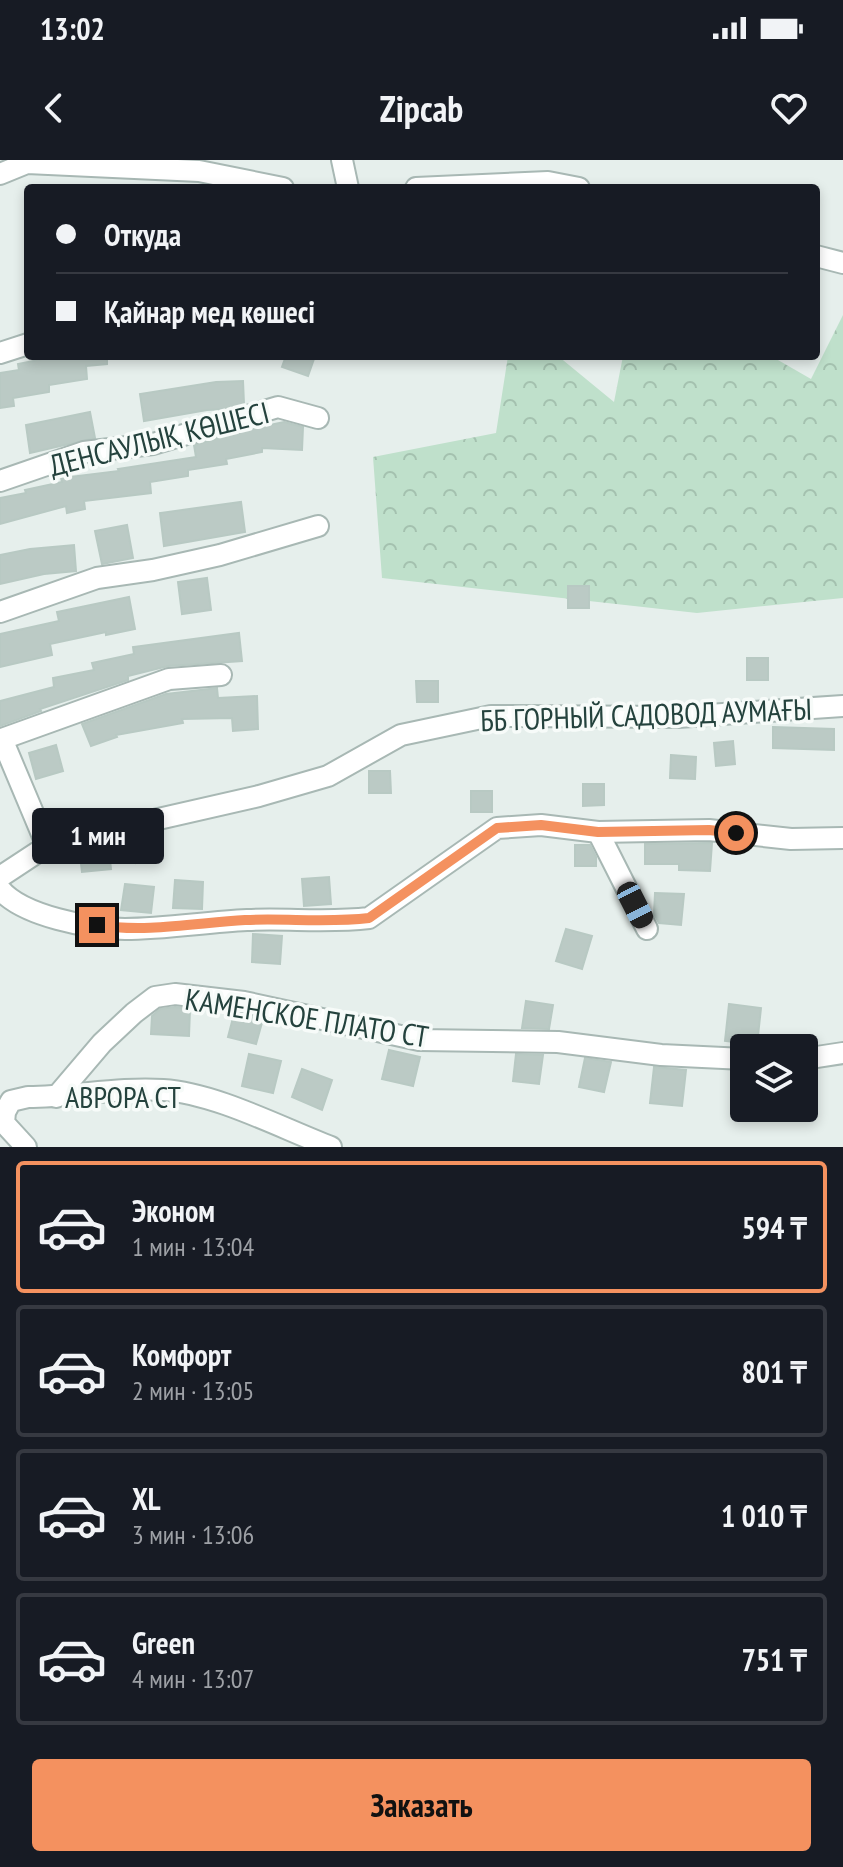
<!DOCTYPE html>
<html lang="ru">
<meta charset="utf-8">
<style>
body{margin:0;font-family:"PT Sans Narrow",sans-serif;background:#242831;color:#f1f3f6;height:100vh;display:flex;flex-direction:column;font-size:30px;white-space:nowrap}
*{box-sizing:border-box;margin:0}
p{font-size:26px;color:#9ea1a6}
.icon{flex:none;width:44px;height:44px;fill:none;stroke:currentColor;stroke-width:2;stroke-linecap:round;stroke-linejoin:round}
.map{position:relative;height:987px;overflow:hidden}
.side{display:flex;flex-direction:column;background:#171b24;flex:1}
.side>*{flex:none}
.hud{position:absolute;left:24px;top:24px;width:796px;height:176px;border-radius:8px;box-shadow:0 4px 12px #0003;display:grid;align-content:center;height:176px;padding:0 32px;background:#171b24}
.tools{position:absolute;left:730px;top:874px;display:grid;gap:16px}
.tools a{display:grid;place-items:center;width:88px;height:88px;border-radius:8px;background:#171b24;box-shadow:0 4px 12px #0003;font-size:40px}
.end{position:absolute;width:36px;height:36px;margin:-18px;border:10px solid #f4915f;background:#111;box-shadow:0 0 0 4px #111}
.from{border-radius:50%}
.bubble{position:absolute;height:56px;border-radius:8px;background:#171b24;box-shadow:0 4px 12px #0003;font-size:26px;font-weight:800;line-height:56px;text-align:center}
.car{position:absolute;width:24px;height:48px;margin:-24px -12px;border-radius:10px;box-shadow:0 0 6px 2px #0007;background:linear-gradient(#222 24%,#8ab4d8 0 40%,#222 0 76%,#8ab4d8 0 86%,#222 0)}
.hud b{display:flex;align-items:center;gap:28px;height:76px;font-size:30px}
.hud b+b{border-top:2px solid #363941}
.hud i{width:20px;height:20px;background:#f1f3f6}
ul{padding:14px 0 0;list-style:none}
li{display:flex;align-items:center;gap:24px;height:132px;margin:0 16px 12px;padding:0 16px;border:4px solid #363941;border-radius:8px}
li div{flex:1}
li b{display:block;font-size:30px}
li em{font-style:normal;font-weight:800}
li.active{border-color:#f4915f}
li>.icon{width:72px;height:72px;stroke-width:1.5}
.button{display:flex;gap:16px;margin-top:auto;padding:16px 32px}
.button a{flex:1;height:92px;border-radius:8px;background:#f4915f;color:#111;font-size:32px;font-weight:800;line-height:92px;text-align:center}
.status{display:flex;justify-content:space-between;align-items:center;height:56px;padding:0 40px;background:#171b24;direction:ltr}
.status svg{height:22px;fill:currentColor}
header{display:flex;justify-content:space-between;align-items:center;height:104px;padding:0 32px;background:#171b24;font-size:36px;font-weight:800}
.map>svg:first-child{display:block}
.forest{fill:url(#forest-crowns)}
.building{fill:#bbcac5;stroke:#b8c9c3;stroke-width:2}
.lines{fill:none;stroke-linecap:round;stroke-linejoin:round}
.minor-casing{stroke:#a8b8b4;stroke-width:24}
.minor{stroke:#fff;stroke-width:20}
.route{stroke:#f4915f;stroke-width:10}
.labels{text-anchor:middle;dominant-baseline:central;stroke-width:7;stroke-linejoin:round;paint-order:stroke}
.street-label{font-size:30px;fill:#24423d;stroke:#f7fbf9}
</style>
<div class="status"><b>13:02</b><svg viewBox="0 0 49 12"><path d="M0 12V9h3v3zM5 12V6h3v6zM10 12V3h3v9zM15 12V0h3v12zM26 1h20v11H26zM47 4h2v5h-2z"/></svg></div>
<header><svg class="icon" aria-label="back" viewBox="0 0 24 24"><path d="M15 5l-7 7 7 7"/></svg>Zipcab<svg class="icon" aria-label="heart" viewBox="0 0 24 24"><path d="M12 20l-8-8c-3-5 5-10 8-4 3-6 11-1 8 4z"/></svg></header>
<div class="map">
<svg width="843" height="987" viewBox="0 0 843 987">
<defs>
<pattern id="forest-crowns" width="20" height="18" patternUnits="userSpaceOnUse" patternTransform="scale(2)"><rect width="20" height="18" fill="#bfe0cb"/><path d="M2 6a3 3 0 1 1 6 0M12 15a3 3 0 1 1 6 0" fill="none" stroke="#a4c1af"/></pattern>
</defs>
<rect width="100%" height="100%" fill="#e6efec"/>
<path class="forest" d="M843,155V438L697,453L382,418L373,297L496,273L508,196H558L614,242L623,196H771L811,219Z"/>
<g class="building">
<path d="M58,196H107V204L86,206L87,219L49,225V232L13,238L14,246L0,248V213L19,210L18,204Z"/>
<path d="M286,196H315L308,216L282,207Z"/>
<path d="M243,221L244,244L225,249L207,250L144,261L140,234L216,222Z"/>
<path d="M90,252L95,278L30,293L26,265Z"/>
<path d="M284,262L303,267L302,290L262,288V292L226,299L227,304L188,310V316L150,322L151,333L84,341L85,349L67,353L66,346L0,364V338L26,333L25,330L62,322L61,318L119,311L118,309L196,297L194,285L251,269Z"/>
<path d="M241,342L245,372L164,386L160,353Z"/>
<path d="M127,365L133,398L102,404L95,371Z"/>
<path d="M74,385L76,411L44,414L0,424V395L30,389Z"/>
<path d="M207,418L211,450L182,454L178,422Z"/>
<rect x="568" y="426" width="21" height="22"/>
<path d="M129,437L135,469L106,475V472L50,484L52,495L0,507V474L59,461L57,452Z"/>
<path d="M239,473L242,501L168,506L128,516V520L40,549L41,551L0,566V541L54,527L53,518L94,510L92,503L134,494L133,487Z"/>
<rect x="747" y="498" width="21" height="22"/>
<path d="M416,521H438V542H417Z"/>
<path d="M217,528L218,538L257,536L258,569L233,571L232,558L182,559L183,563L116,575L117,577L91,586L82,564L166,534Z"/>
<path d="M773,567L834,569V590L773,588Z"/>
<path d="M733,581L735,604L716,606L714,583Z"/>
<path d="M56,585L63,611L36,619L29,593Z"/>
<path d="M671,595L696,597L695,619L670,618Z"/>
<path d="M369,611H390L391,633H369Z"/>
<path d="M583,624H604V645L583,646Z"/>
<rect x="471" y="631" width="21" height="21"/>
<path d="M158,672V697L136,703L130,679Z"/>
<path d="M108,682L111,709L82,712L79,687Z"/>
<path d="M712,683L710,711L679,710V704H645V684Z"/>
<path d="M575,685H590L596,697V706H575Z"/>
<path d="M329,717L331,744L304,746L302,719Z"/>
<path d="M175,720L203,722L202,749L173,748Z"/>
<path d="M125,724L154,727L151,753L121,750Z"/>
<path d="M655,733L684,734L681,765L659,763L654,754Z"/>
<path d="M566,769L592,776L582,809L556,801Z"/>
<path d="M253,774L282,776L280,804L252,802Z"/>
<path d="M526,841L553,845L549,869L522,868Z"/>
<path d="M729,844L761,848L757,885L725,881Z"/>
<path d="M175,847L190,849L189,876L151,874L152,856L160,849Z"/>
<path d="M234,854L263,859L256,884L228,877Z"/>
<path d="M389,890L420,897L413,926L382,919Z"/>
<path d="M249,894L281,901L273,933L242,926Z"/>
<path d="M516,894L543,895L539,924L513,921Z"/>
<path d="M585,898L611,902L604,932L579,927Z"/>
<path d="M654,907L686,910L682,946L650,943Z"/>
<path d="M302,909L332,920L322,950L292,937Z"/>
</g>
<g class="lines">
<g class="minor-casing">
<g id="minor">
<path d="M342,0L348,28"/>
<path d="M0,14L27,3L199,11L283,28"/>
<path d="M416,28L548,22L579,28"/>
<path d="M816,96L843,103"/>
<path d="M0,193L28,184"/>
<path d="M0,321L84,292L153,284L278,247L318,258"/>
<path d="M0,452L97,418L153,410L220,395L318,366"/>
<path d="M598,672L647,769"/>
<path d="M47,686L2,579L169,519L221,515"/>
<path d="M0,717L47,686L85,670L119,668L259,636L328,616L401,575L491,556L678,557L843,546"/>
<path d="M0,729C22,756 91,769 125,769C165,769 206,762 247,760C288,758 328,763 369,758L497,668L541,665L598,672L709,670L791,679L843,678"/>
<path d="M804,899L843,893"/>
<path d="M56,937L102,883L134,853L155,837L175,834L244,842L419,880L558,882L661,895L744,899"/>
<path d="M26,987L4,963L5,952L11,941L28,937C73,937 118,927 163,930C215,933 281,968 331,987"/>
</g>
</g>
<use href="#minor" class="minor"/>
</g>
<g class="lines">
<path class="route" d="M97,765C146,773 196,763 245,760C286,758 328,763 369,758L497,668L541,665L598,672L709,670L736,673"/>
</g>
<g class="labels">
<g class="street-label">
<text transform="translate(159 278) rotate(-14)">ДЕНСАУЛЫҚ КӨШЕСІ</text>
<text transform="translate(646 554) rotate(-2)">ББ ГОРНЫЙ САДОВОД АУМАҒЫ</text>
<text transform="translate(307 857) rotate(9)">КАМЕНСКОЕ ПЛАТО СТ</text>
<text x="123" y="936">АВРОРА СТ</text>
</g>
</g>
</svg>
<div class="tools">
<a><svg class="icon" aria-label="layers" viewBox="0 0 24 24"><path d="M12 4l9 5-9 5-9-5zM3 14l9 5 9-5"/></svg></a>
</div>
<i class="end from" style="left:736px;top:673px"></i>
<i class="end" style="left:97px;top:765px"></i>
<div class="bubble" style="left:32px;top:648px;width:132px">1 мин</div>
<i class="car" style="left:635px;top:745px;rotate:153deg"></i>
<div class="hud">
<b><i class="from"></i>Откуда</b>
<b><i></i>Қайнар мед көшесі</b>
</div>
</div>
<section class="side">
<ul>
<li class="active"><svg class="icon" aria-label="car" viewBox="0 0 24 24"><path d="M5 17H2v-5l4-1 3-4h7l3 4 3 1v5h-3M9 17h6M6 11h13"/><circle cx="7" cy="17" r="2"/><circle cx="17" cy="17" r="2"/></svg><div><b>Эконом</b><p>1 мин · 13:04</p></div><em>594 ₸</em></li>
<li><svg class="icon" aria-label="car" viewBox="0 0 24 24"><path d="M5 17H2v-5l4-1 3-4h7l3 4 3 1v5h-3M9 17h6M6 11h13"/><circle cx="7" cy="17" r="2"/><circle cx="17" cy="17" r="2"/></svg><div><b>Комфорт</b><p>2 мин · 13:05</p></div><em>801 ₸</em></li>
<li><svg class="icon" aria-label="car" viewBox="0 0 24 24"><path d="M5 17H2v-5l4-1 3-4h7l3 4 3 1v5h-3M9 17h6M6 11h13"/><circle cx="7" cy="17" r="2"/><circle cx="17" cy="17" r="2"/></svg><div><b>XL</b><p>3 мин · 13:06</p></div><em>1 010 ₸</em></li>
<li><svg class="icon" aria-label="car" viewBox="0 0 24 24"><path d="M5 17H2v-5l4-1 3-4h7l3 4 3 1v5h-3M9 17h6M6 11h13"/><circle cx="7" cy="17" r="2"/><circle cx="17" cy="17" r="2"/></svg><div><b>Green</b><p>4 мин · 13:07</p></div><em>751 ₸</em></li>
</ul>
<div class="button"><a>Заказать</a></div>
</section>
